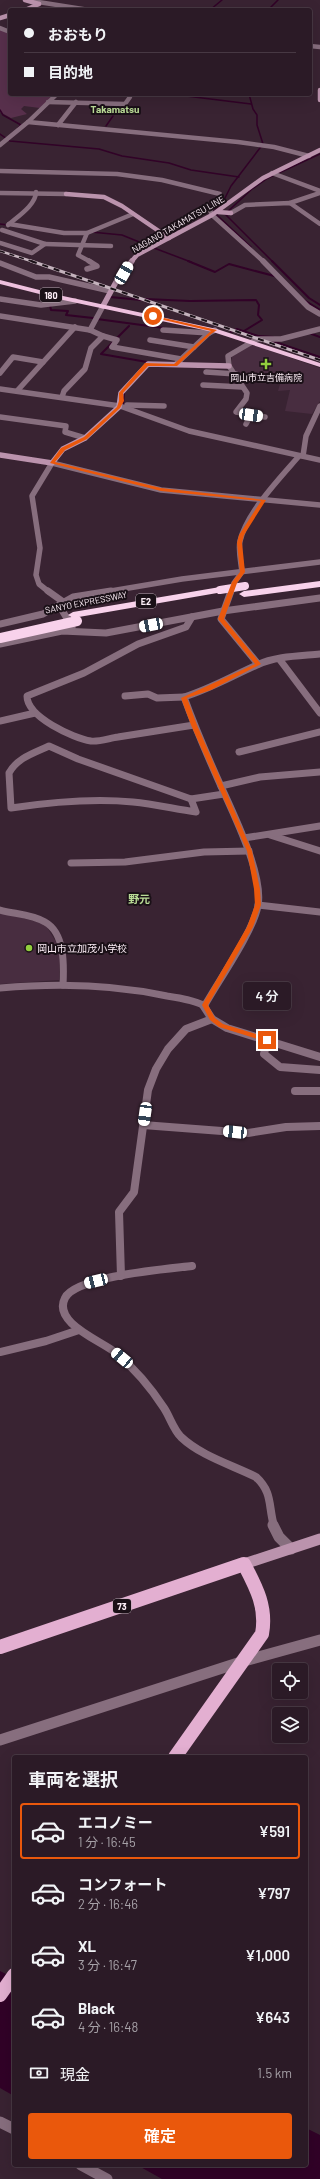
<!DOCTYPE html>
<html lang="ja">
<meta charset="utf-8">
<style>
body{margin:0;font-family:Barlow,"Noto Sans JP",sans-serif;background:#372732;color:#f1f3f6;height:100vh;display:flex;flex-direction:column;font-size:15px;white-space:nowrap}
*{box-sizing:border-box;margin:0}
p{font-size:13px;color:#a6a1a7}
.icon{flex:none;width:22px;height:22px;fill:none;stroke:currentColor;stroke-width:2;stroke-linecap:round;stroke-linejoin:round}
.map{position:relative;flex:1;overflow:hidden}
.panel{position:absolute;left:12px;top:1755px;width:296px;height:412px;display:flex;flex-direction:column;background:#2b1a26;border-radius:4px;box-shadow:0 4px 16px #0002,0 0 0 1px #473843}
.panel>*{flex:none}
.top-card{position:absolute;left:8px;top:8px;width:304px;height:88px;border-radius:4px;box-shadow:0 4px 16px #0002,0 0 0 1px #473843;display:grid;align-content:center;height:88px;padding:0 16px;background:#2b1a26}
.controls{position:absolute;left:272px;top:1663px;display:grid;gap:8px}
.controls a{display:grid;place-items:center;width:36px;height:36px;border-radius:4px;background:#2b1a26;box-shadow:0 4px 16px #0002,0 0 0 1px #473843;font-size:20px}
.end{position:absolute;width:18px;height:18px;margin:-9px;border:5px solid #ea580c;background:#fff;box-shadow:0 0 0 2px #fff}
.from{border-radius:50%}
.bubble{position:absolute;height:28px;border-radius:4px;background:#2b1a26;box-shadow:0 4px 16px #0002,0 0 0 1px #473843;font-size:13px;font-weight:600;line-height:28px;text-align:center}
.car{position:absolute;width:12px;height:24px;margin:-12px -6px;border-radius:5px;box-shadow:0 0 3px 1px #0007;background:linear-gradient(#fff 24%,#345 0 40%,#fff 0 76%,#345 0 86%,#fff 0)}
.top-card b{display:flex;align-items:center;gap:14px;height:38px;font-size:15px}
.top-card b+b{border-top:1px solid #473843}
.top-card i{width:10px;height:10px;background:#f1f3f6}
ul{padding:0;list-style:none}
li{display:flex;align-items:center;gap:12px;height:56px;margin:0 8px 6px;padding:0 8px;border:2px solid transparent;border-radius:4px}
li div{flex:1}
li b{display:block;font-size:15px}
li em{font-style:normal;font-weight:600}
li.current{border-color:#ea580c}
li>.icon{width:36px;height:36px;stroke-width:1.5}
h2{padding:0 16px;font-size:18px;line-height:48px}
.pay{display:flex;align-items:center;gap:10px;height:44px;padding:0 16px;font-size:15px}
.pay p{margin-inline-start:auto}
.primary-button{display:flex;gap:8px;margin-top:auto;padding:8px 16px}
.primary-button a{flex:1;height:46px;border-radius:4px;background:#ea580c;color:#fff;font-size:16px;font-weight:600;line-height:46px;text-align:center}
.map>svg:first-child{display:block}
.built{fill:#482d40}
.green{fill:#58304c}
.water{fill:#310227}
.lines{fill:none;stroke-linecap:round;stroke-linejoin:round}
.stream-far1{stroke:#310227;stroke-width:1.5}
.stream{stroke:#310227;stroke-width:2}
.minor-far4{stroke:#876e7e;stroke-width:4.5}
.minor-far3{stroke:#876e7e;stroke-width:5.5}
.minor-far2{stroke:#876e7e;stroke-width:7}
.minor-far1{stroke:#876e7e;stroke-width:8}
.minor{stroke:#876e7e;stroke-width:11}
.tertiary{stroke:#876e7e;stroke-width:7}
.secondary-far2{stroke:#bb93ad;stroke-width:4.5}
.secondary-far1{stroke:#bb93ad;stroke-width:5.5}
.secondary{stroke:#bb93ad;stroke-width:11}
.primary{stroke:#e3afd1;stroke-width:14}
.trunk{fill:#eec0de;fill-rule:evenodd}
.motorway{fill:#f8d2eb;fill-rule:evenodd}
.rail-far1-casing{stroke:#c4b3bd;stroke-width:2.5}
.rail-casing{stroke:#c4b3bd;stroke-width:3}
.rail-far1{stroke:#1a1017;stroke-width:1.5;stroke-dasharray:5;stroke-linecap:butt}
.rail{stroke:#1a1017;stroke-width:2;stroke-dasharray:6;stroke-linecap:butt}
.motorway-bridge-far1{stroke:#f8d2eb;stroke-width:8}
.motorway-bridge{stroke:#f8d2eb;stroke-width:10}
.route{fill:#ea580c}
.poi-dot{fill:#92cd3e;stroke:#1a1017;stroke-width:1.5}
.labels{text-anchor:middle;dominant-baseline:central;stroke-width:4;stroke-linejoin:round;paint-order:stroke}
.far-street-label{font-size:9px;fill:#fdeef7;stroke:#1a1017}
.shield{fill:#1a1017;stroke:#b9abb4;stroke-width:1}
.shield-label{font-size:9px;font-weight:bold;fill:#fdeef7}
.far-poi-label{font-size:9px;fill:#fdeef7;stroke:#1a1017}
.far-quarter-label{font-size:10px;font-weight:bold;fill:#badc96;stroke:#1a1017}
.poi-label{font-size:10px;fill:#fdeef7;stroke:#1a1017;text-anchor:start}
.neighbourhood-label{font-size:11px;font-weight:bold;fill:#badc96;stroke:#1a1017}
</style>
<div class="map">
<svg width="320" height="2179" viewBox="0 0 320 2179">
<rect width="100%" height="100%" fill="#392332"/>
<g class="built">
<path d="M250,344L320,368V401L312,414L285,411L290,390L278,391L280,384L276,383L277,381L236,371L232,366V355Z"/>
<path d="M0,912L45,924L56,942L60,954L59,980L0,984Z"/>
</g>
<path class="green" d="M0,29L10,33V94H56L40,108L24,106L21,109L27,114L11,118L0,112Z"/>
<g class="water">
<path d="M0,1971L14,1978V2096L0,2088Z"/>
<path d="M306,2128L320,2135V2179H162L137,2165H306Z"/>
</g>
<g class="lines">
<g class="stream-far1">
<path d="M87,8L94,10"/>
<path d="M210,10L222,0"/>
<path d="M268,10L278,0"/>
<path d="M170,94L251,104"/>
<path d="M0,110L3,115L21,125L18,128"/>
<path d="M106,126L113,116"/>
<path d="M0,134L10,141L99,149L122,156L169,163L191,170L239,177"/>
<path d="M214,210L223,202L231,186L263,144L257,125V115L253,109L249,94"/>
<path d="M217,215L251,247"/>
<path d="M0,224L8,225"/>
<path d="M91,232L122,235L149,246"/>
<path d="M154,248L191,262"/>
<path d="M273,262L225,214L252,189L268,178L320,154"/>
</g>
<g class="stream">
<path d="M188,261L215,272L229,264L278,277"/>
<path d="M272,261L309,298L320,305"/>
<path d="M110,297L141,300"/>
<path d="M145,299L190,301L256,300L259,305L258,315L262,320L244,331"/>
<path d="M304,300L320,310"/>
<path d="M50,305L51,310L68,311L66,315L93,318"/>
<path d="M97,319L164,328"/>
<path d="M129,326L101,354L147,362"/>
<path d="M231,332L237,329L261,337"/>
<path d="M309,333L320,337"/>
<path d="M259,336L273,337"/>
<path d="M272,341L320,357"/>
<path d="M121,404L123,405L124,393"/>
</g>
<g class="minor-far4">
<path d="M32,1L89,10"/>
<path d="M0,28L10,32"/>
<path d="M310,46L320,47"/>
<path d="M48,102L125,104L130,97"/>
<path d="M28,122L238,142L274,147L309,156"/>
<path d="M58,125L76,102"/>
<path d="M0,145L28,122L57,94"/>
<path d="M0,171L117,174L162,180L220,194V201L210,210L212,215L264,262"/>
<path d="M272,173L320,191"/>
<path d="M0,193L66,194"/>
<path d="M290,203L320,193"/>
<path d="M231,213L245,205L290,203L320,224"/>
<path d="M9,224L64,233H87"/>
<path d="M8,225C17,217 36,205 36,192"/>
<path d="M0,243L32,253L45,244L2,230"/>
<path d="M45,244L111,246"/>
<path d="M91,262L78,255L87,233L133,214"/>
</g>
<g class="minor-far3">
<path d="M263,261L308,307L320,314"/>
<path d="M0,263L36,277H49L110,291"/>
<path d="M87,269L97,266L89,261"/>
<path d="M0,299L41,305L75,301"/>
<path d="M0,316L90,330L103,336L91,348L85,369L64,391L62,397"/>
<path d="M90,330L103,306"/>
<path d="M163,330L209,333"/>
<path d="M103,336L117,340L112,347L181,359"/>
<path d="M150,340L194,347"/>
<path d="M177,363L209,333L215,330"/>
<path d="M206,372L236,374"/>
<path d="M0,373L13,357L43,362"/>
<path d="M203,385L242,387"/>
<path d="M0,389L120,406L189,431L320,460"/>
<path d="M17,391L75,327"/>
<path d="M127,405L164,406"/>
<path d="M0,417L66,426L65,432L85,438"/>
<path d="M265,417L236,412L246,399L247,393L229,366L228,356L257,339H281L320,329"/>
<path d="M246,424L251,415"/>
<path d="M303,456L306,436L320,406"/>
<path d="M49,592L39,584L36,575L40,548L32,496L52,463L161,490L320,505"/>
<path d="M105,592L182,579L320,562"/>
<path d="M231,592L234,583L242,572C241,562 238,551 240,541C247,512 280,478 299,456"/>
</g>
<g class="minor-far2">
<path d="M48,591L62,601"/>
<path d="M231,591L221,619L258,664"/>
<path d="M59,605L72,627"/>
<path d="M192,617L186,627L138,644L84,673L27,696C27,717 73,738 91,741C99,742 110,738 118,737C144,733 169,729 194,725"/>
<path d="M0,624L43,614L73,597L111,591"/>
<path d="M0,644L62,631L106,633L223,611L320,598"/>
<path d="M280,660L320,713"/>
<path d="M125,696L148,694L157,698L184,697"/>
<path d="M0,721L35,713"/>
<path d="M49,746L78,759L191,799L196,812C175,809 154,804 133,802C92,798 51,802 11,808L9,773C17,758 34,753 49,746Z"/>
<path d="M239,752L320,732"/>
<path d="M191,799L224,794"/>
<path d="M270,835L320,851"/>
<path d="M244,838L320,826"/>
<path d="M71,863L125,862L204,852L249,851"/>
<path d="M258,905L320,912"/>
<path d="M0,910C14,914 32,914 45,922C65,933 64,965 63,985"/>
<path d="M0,988C56,983 112,984 167,996C180,998 194,1000 205,1006"/>
<path d="M205,1005C219,980 253,932 258,906C264,875 233,813 220,784C207,755 195,727 184,697C210,689 232,676 257,665C276,656 300,656 320,654"/>
</g>
<g class="minor-far1">
<path d="M203,1005L212,1019L227,1028L320,1057"/>
<path d="M267,1040L264,1054L280,1067L320,1070"/>
<path d="M295,1091H320"/>
<path d="M143,1125L248,1133L286,1127L320,1126"/>
<path d="M192,1266C168,1269 76,1276 65,1298C52,1323 102,1341 116,1353C135,1369 151,1388 164,1408C170,1417 173,1429 181,1437C201,1456 232,1465 256,1477C273,1493 268,1505 274,1526"/>
<path d="M121,1276L119,1212L134,1192L148,1090L156,1069L168,1049L186,1029L212,1019"/>
<path d="M0,1352L46,1341L79,1330"/>
</g>
<g class="minor">
<path d="M273,1525L279,1537L291,1549"/>
<path d="M0,1740L244,1661L320,1640"/>
<path d="M0,2122L14,2129"/>
<path d="M81,2165L107,2179"/>
</g>
<path class="tertiary" d="M221,786L260,777L320,772"/>
<g class="secondary-far2">
<path d="M25,0L39,4"/>
<path d="M25,10L39,4"/>
<path d="M0,18L10,15"/>
<path d="M320,90V100"/>
<path d="M66,194L104,197L122,206L169,238"/>
<path d="M218,212L231,213"/>
<path d="M131,262L137,255L212,215L263,178L320,150"/>
</g>
<g class="secondary-far1">
<path d="M103,306L116,282L132,261"/>
<path d="M0,455L52,463L63,449L85,438L119,407L121,393L148,364L229,366"/>
</g>
<path class="secondary" d="M244,1564L320,1539"/>
<g class="primary">
<path d="M0,1647L244,1564C256,1587 267,1607 262,1634L175,1757"/>
<path d="M0,1995L14,1975"/>
</g>
<path class="trunk" d="M0,280L63,296L217,329L320,363V367L213,332L63,300L0,284Z"/>
<g class="motorway">
<path d="M320,581V587L244,597L239,594L244,591Z"/>
<path d="M220,587L225,590L223,592L73,618L68,615L73,612Z"/>
</g>
<g class="rail-far1-casing">
<path id="rail-far1" d="M0,251L34,262"/>
</g>
<g class="rail-casing">
<path id="rail" d="M31,261L320,360"/>
</g>
<use href="#rail-far1" class="rail-far1"/>
<use href="#rail" class="rail"/>
<path class="motorway-bridge-far1" d="M220,590L245,586"/>
<path class="motorway-bridge" d="M0,638L77,621"/>
</g>
<path class="route" d="M151,315L217,330L211,334L177,366H148L123,393L124,401L120,408L87,439L65,450L55,462L161,488L266,500L244,535L242,543L245,572L237,583L224,619L261,664L211,690L187,698L197,725L252,851L260,889L261,905L253,927L208,1005L215,1018L223,1024L269,1038V1041L267,1042L219,1027L210,1020L202,1005L247,927L255,905L254,889L247,851L191,725L181,698L255,664L218,619L232,582L240,572L237,543L239,535L261,501L161,491L50,463L61,448L84,437L117,407L119,401V393L145,363L174,364L211,331L151,317Z"/>
<g class="poi-dot">
<path d="M264 358h4v4h4v4h-4v4h-4v-4h-4v-4h4z"/>
<circle cx="29" cy="948" r="4"/>
</g>
<g class="labels">
<g class="far-street-label">
<text transform="translate(178 224) rotate(-30)">NAGANO TAKAMATSU LINE</text>
<text transform="translate(86 602) rotate(-11)">SANYO EXPRESSWAY</text>
</g>
<g class="shield">
<rect x="40" y="288" width="22" height="14" rx="3"/>
<rect x="136" y="594" width="20" height="14" rx="3"/>
<rect x="113" y="1599" width="18" height="14" rx="3"/>
</g>
<g class="shield-label">
<text x="51" y="295">180</text>
<text x="146" y="601">E2</text>
<text x="122" y="1606">73</text>
</g>
<g class="far-poi-label">
<text x="266" y="377">岡山市立吉備病院</text>
</g>
<g class="far-quarter-label">
<text x="115" y="109">Takamatsu</text>
</g>
<g class="poi-label">
<text x="37" y="948">岡山市立加茂小学校</text>
</g>
<g class="neighbourhood-label">
<text x="139" y="898">野元</text>
</g>
</g>
</svg>
<div class="controls">
<a><svg class="icon" aria-label="locate" viewBox="0 0 24 24"><circle cx="12" cy="12" r="6"/><path d="M12 2v4M12 18v4M2 12h4M18 12h4"/></svg></a>
<a><svg class="icon" aria-label="layers" viewBox="0 0 24 24"><path d="M12 4l9 5-9 5-9-5zM3 14l9 5 9-5"/></svg></a>
</div>
<i class="end from" style="left:153px;top:316px"></i>
<i class="end" style="left:267px;top:1040px"></i>
<div class="bubble" style="left:243px;top:982px;width:48px">4 分</div>
<i class="car" style="left:124px;top:273px;rotate:30deg"></i>
<i class="car" style="left:251px;top:415px;rotate:98deg"></i>
<i class="car" style="left:151px;top:625px;rotate:259deg"></i>
<i class="car" style="left:145px;top:1114px;rotate:188deg"></i>
<i class="car" style="left:235px;top:1132px;rotate:276deg"></i>
<i class="car" style="left:96px;top:1281px;rotate:256deg"></i>
<i class="car" style="left:122px;top:1358px;rotate:310deg"></i>
<div class="top-card">
<b><i class="from"></i>おおもり</b>
<b><i></i>目的地</b>
</div>
<section class="panel">
<h2>車両を選択</h2>
<ul>
<li class="current"><svg class="icon" aria-label="car" viewBox="0 0 24 24"><path d="M5 17H2v-5l4-1 3-4h7l3 4 3 1v5h-3M9 17h6M6 11h13"/><circle cx="7" cy="17" r="2"/><circle cx="17" cy="17" r="2"/></svg><div><b>エコノミー</b><p>1 分 · 16:45</p></div><em>¥591</em></li>
<li><svg class="icon" aria-label="car" viewBox="0 0 24 24"><path d="M5 17H2v-5l4-1 3-4h7l3 4 3 1v5h-3M9 17h6M6 11h13"/><circle cx="7" cy="17" r="2"/><circle cx="17" cy="17" r="2"/></svg><div><b>コンフォート</b><p>2 分 · 16:46</p></div><em>¥797</em></li>
<li><svg class="icon" aria-label="car" viewBox="0 0 24 24"><path d="M5 17H2v-5l4-1 3-4h7l3 4 3 1v5h-3M9 17h6M6 11h13"/><circle cx="7" cy="17" r="2"/><circle cx="17" cy="17" r="2"/></svg><div><b>XL</b><p>3 分 · 16:47</p></div><em>¥1,000</em></li>
<li><svg class="icon" aria-label="car" viewBox="0 0 24 24"><path d="M5 17H2v-5l4-1 3-4h7l3 4 3 1v5h-3M9 17h6M6 11h13"/><circle cx="7" cy="17" r="2"/><circle cx="17" cy="17" r="2"/></svg><div><b>Black</b><p>4 分 · 16:48</p></div><em>¥643</em></li>
</ul>
<div class="pay"><svg class="icon" aria-label="cash" viewBox="0 0 24 24"><path d="M3 7h18v10H3z"/><circle cx="12" cy="12" r="2"/></svg>現金<p>1.5 km</p></div>
<div class="primary-button"><a>確定</a></div>
</section>
</div>
